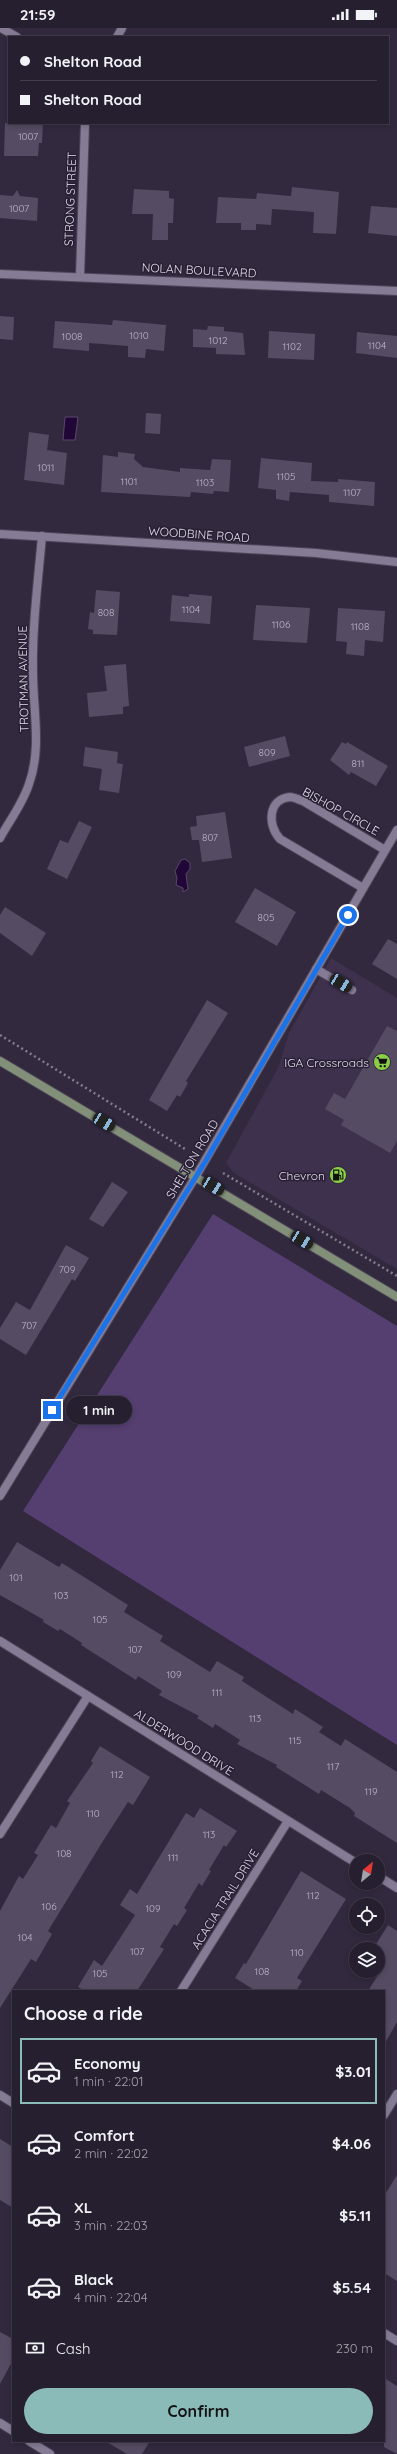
<!DOCTYPE html>
<meta charset="utf-8">
<style>
body{margin:0;font-family:Quicksand,sans-serif;background:#2e2737;color:#f1f3f6;height:100vh;display:flex;flex-direction:column;font-size:15px;white-space:nowrap}
*{box-sizing:border-box;margin:0}
p{font-size:13px;color:#a4a2aa}
.icon{flex:none;width:22px;height:22px;fill:none;stroke:currentColor;stroke-width:2;stroke-linecap:round;stroke-linejoin:round}
.map{position:relative;flex:1;overflow:hidden}
.side{position:absolute;left:12px;top:1962px;width:373px;height:452px;display:flex;flex-direction:column;background:#261f2f;border-radius:0px;box-shadow:0 2px 6px #0003,0 0 0 1px #423d4b}
.side>*{flex:none}
.top-card{position:absolute;left:8px;top:8px;width:381px;height:88px;border-radius:0px;box-shadow:0 2px 6px #0003,0 0 0 1px #423d4b;display:grid;align-content:center;height:88px;padding:0 12px;background:#261f2f}
.needle{width:26px;rotate:30deg}
.buttons{position:absolute;left:349px;top:1826px;display:grid;gap:8px}
.buttons a{display:grid;place-items:center;width:36px;height:36px;border-radius:50%;background:#261f2f;box-shadow:0 2px 6px #0003,0 0 0 1px #423d4b;font-size:20px}
.end{position:absolute;width:18px;height:18px;margin:-9px;border:5px solid #1a73e8;background:#fff;box-shadow:0 0 0 2px #fff}
.from{border-radius:50%}
.bubble{position:absolute;height:28px;border-radius:14px;background:#261f2f;box-shadow:0 2px 6px #0003,0 0 0 1px #423d4b;font-size:13px;font-weight:800;line-height:28px;text-align:center}
.car{position:absolute;width:12px;height:24px;margin:-12px -6px;border-radius:5px;box-shadow:0 0 3px 1px #0007;background:linear-gradient(#222 24%,#8ab4d8 0 40%,#222 0 76%,#8ab4d8 0 86%,#222 0)}
.top-card b{display:flex;align-items:center;gap:14px;height:38px;font-size:15px}
.top-card b+b{border-top:1px solid #423d4b}
.top-card i{width:10px;height:10px;background:#f1f3f6}
ul{padding:0;list-style:none}
li{display:flex;align-items:center;gap:12px;height:66px;margin:0 8px 6px;padding:0 4px;border:2px solid transparent;border-radius:0px}
li div{flex:1}
li b{display:block;font-size:15px}
li em{font-style:normal;font-weight:800}
li.active{border-color:#8bbbb9}
li>.icon{width:36px;height:36px;stroke-width:1.5}
h2{padding:0 12px;font-size:18px;line-height:48px}
.pay{display:flex;align-items:center;gap:10px;height:44px;padding:0 12px;font-size:15px}
.pay p{margin-inline-start:auto}
.button{display:flex;gap:8px;margin-top:auto;padding:8px 12px}
.button a{flex:1;height:46px;border-radius:24px;background:#8bbbb9;color:#111;font-size:16px;font-weight:800;line-height:46px;text-align:center}
.status{display:flex;justify-content:space-between;align-items:center;height:28px;padding:0 20px;background:#261f2f;direction:ltr}
.status svg{height:11px;fill:currentColor}
.map>svg:first-child{display:block}
.built{fill:#3d314d}
.green{fill:#553f71}
.water{fill:#210737;stroke:#5b476d}
.building{fill:#554b63}
.lines{fill:none;stroke-linecap:round;stroke-linejoin:round}
.service-casing{stroke:#4e4658;stroke-width:10}
.minor-casing{stroke:#4e4658;stroke-width:10}
.tertiary-casing{stroke:#4e4658;stroke-width:10}
.secondary-casing{stroke:#4e4658;stroke-width:10}
.path{stroke:#847c8f;stroke-width:2.5;stroke-dasharray:2 3;stroke-linecap:butt}
.service{stroke:#857b95;stroke-width:8}
.minor{stroke:#857b95;stroke-width:8}
.tertiary{stroke:#857b95;stroke-width:8}
.secondary{stroke:#839079;stroke-width:8}
.route{stroke:#1a73e8;stroke-width:5}
.labels{text-anchor:middle;dominant-baseline:central;stroke-width:3;stroke-linejoin:round;paint-order:stroke}
.number-label{font-size:10px;fill:#beb7c8}
.street-label{font-size:12px;fill:#e1dbea;stroke:#281f34}
.poi-label{font-size:12px;fill:#e1dbea;stroke:#281f34;text-anchor:end}
</style>
<div class="status"><b>21:59</b><svg viewBox="0 0 49 12"><path d="M0 12V9h3v3zM5 12V6h3v6zM10 12V3h3v9zM15 12V0h3v12zM26 1h20v11H26zM47 4h2v5h-2z"/></svg></div>
<div class="map">
<svg width="397" height="2426" viewBox="0 0 397 2426">
<rect width="100%" height="100%" fill="#32293f"/>
<path class="built" d="M331,930L397,970V1241L234,1145L226,1135L279,1038L289,1005Z"/>
<path class="green" d="M213,1186L397,1298V1717L23,1483Z"/>
<g class="water">
<path d="M65,389H78L75,412H63Z"/>
<path d="M185,831L190,835V841L186,846L188,861L183,864V860L176,857L177,850L175,843L181,832Z"/>
</g>
<g class="building">
<path d="M5,95H43L42,115H39L38,128H4Z"/>
<path d="M292,159L339,164L336,206L313,205L314,184L272,181L271,197L256,196V202H241V195H216L218,169L256,171L257,165L291,168Z"/>
<path d="M134,161L169,163V170L174,171L173,195H168V212H152L153,186H132Z"/>
<path d="M17,162L20,168L38,170L37,193L0,190V167L13,168Z"/>
<path d="M371,178L397,180V208L368,205Z"/>
<path d="M0,288L14,289L13,312L0,311Z"/>
<path d="M113,292L166,297L164,323L146,321L145,330L128,329V318L89,315V323L53,320L55,293L112,297Z"/>
<path d="M208,298L224,299V303L243,305L245,327L216,326V320L193,319V301L207,302Z"/>
<path d="M269,303L315,306L314,332L268,330Z"/>
<path d="M357,304L397,308V330L356,325Z"/>
<path d="M146,385L161,386L160,406L145,405Z"/>
<path d="M29,404L49,407L47,422L67,425L64,457L24,452Z"/>
<path d="M118,424L135,426L134,431L143,439L180,444V440L210,442L212,431L231,432L229,464L214,463L213,466L191,464L190,469L101,464L103,427L118,429Z"/>
<path d="M261,430L312,435L311,453L338,454V451L375,454L374,478L329,474V467L290,464L289,473L276,471V462L258,460Z"/>
<path d="M96,562L120,564L117,607L93,606V602L88,601L90,584L94,585Z"/>
<path d="M189,566L212,568L210,596L170,593L172,567L189,569Z"/>
<path d="M256,577L310,580L307,615L253,612Z"/>
<path d="M338,580L385,583L383,614L365,612L364,628L346,626L347,614L336,613Z"/>
<path d="M126,636L129,678L123,679V686L89,689L87,665L107,663L104,638Z"/>
<path d="M285,708L290,728L249,739L244,719Z"/>
<path d="M342,714L346,716L347,714L388,738L376,758L351,744L349,747L330,732Z"/>
<path d="M85,719L118,724L117,735L123,736L119,765L99,762L102,741L83,738Z"/>
<path d="M225,784L232,830L202,834L199,812H192L190,799L197,798L196,788Z"/>
<path d="M79,793L92,799L67,851L47,841L60,812L68,815Z"/>
<path d="M255,860L296,884L277,918L235,894Z"/>
<path d="M5,879L46,905L32,928L0,905V887Z"/>
<path d="M388,911L397,916V951L372,936Z"/>
<path d="M207,972L228,985L186,1053L188,1055L180,1069L177,1067L167,1083L149,1072Z"/>
<path d="M387,998L397,1003V1113L390,1125L341,1097L344,1092L325,1081L334,1065L345,1071Z"/>
<path d="M112,1154L128,1164L103,1199L89,1191Z"/>
<path d="M66,1217L89,1230L75,1253L72,1251L26,1327L0,1311V1300L16,1274L30,1282Z"/>
<path d="M17,1514L59,1539L62,1535L128,1577L124,1584L163,1608L160,1613L210,1644L217,1633L244,1649L242,1653L293,1686L295,1681L323,1699L319,1704L341,1718L345,1711L397,1744V1815L354,1788L355,1785L350,1780L321,1762L319,1766L276,1739L277,1737L237,1716L240,1712L215,1696L213,1700L197,1690L199,1688L159,1667L162,1663L138,1648L136,1652L81,1617L82,1615L60,1601L58,1603L43,1594L44,1592L0,1567V1542Z"/>
<path d="M100,1718L150,1749L133,1777L128,1774L103,1813L48,1903L52,1906L36,1934L31,1931L0,1980V1883L19,1848L23,1851L38,1827L34,1825L51,1797L56,1800L70,1775L67,1773L93,1735L91,1733Z"/>
<path d="M200,1780L237,1803L226,1819L224,1817L209,1842L211,1843L202,1858L199,1855L184,1880L187,1882L177,1898L174,1896L160,1919L164,1921L137,1963H85L78,1959L94,1932L102,1938L135,1887L120,1877L130,1861L137,1866L186,1785L194,1790Z"/>
<path d="M301,1843L346,1871L297,1950L302,1953L296,1963H256L235,1950L244,1935L246,1936Z"/>
<path d="M388,1897L397,1903V1994L384,2017V1963H368L386,1934L378,1930V1921H373Z"/>
<path d="M0,2111L13,2119V2180L0,2172Z"/>
<path d="M397,2147V2253L384,2245V2168Z"/>
<path d="M0,2304L13,2311V2332L0,2356Z"/>
<path d="M384,2350L397,2358V2426L384,2419Z"/>
<path d="M105,2413H150L142,2426H127Z"/>
</g>
<g class="lines">
<g class="service-casing">
<path id="service" d="M316,941L352,962"/>
</g>
<g class="minor-casing">
<g id="minor">
<path d="M1,0L17,9"/>
<path d="M117,9L122,0"/>
<path d="M0,246L397,263"/>
<path d="M80,248L85,95"/>
<path d="M0,506L316,525L397,534"/>
<path d="M0,810C10,792 23,775 29,756C42,720 33,682 33,645C32,599 38,554 42,508"/>
<path d="M363,860L280,811C267,797 268,771 290,769C294,769 299,772 303,773L385,822"/>
<path d="M196,1148L397,802"/>
<path d="M0,1613L356,1835"/>
<path d="M0,1806L88,1668"/>
<path d="M378,1848L397,1860"/>
<path d="M181,1963L288,1793"/>
<path d="M0,2067L13,2075"/>
<path d="M384,2087L397,2066"/>
<path d="M384,2305L397,2313"/>
<path d="M0,2395L13,2403"/>
<path d="M29,2413L50,2426"/>
</g>
</g>
<g class="tertiary-casing">
<path id="tertiary" d="M0,1468L196,1148"/>
</g>
<g class="secondary-casing">
<path id="secondary" d="M0,1033L397,1269"/>
</g>
<g class="path">
<path d="M0,1007L185,1121"/>
<path d="M223,1145L397,1248"/>
</g>
<use href="#service" class="service"/>
<use href="#minor" class="minor"/>
<use href="#tertiary" class="tertiary"/>
<use href="#secondary" class="secondary"/>
</g>
<g class="lines">
<path class="route" d="M52,1382L205,1134L348,887"/>
</g>
<defs>
<g id="supermarket-disc" transform="scale(0.9)"><circle r="9.5" fill="#8bce47" stroke="#281f34"/><path d="M-6-5.5h2.5l.6 2H6L4.5 2H-2.5L-4.4-4H-6ZM-1.5 3.2a1.3 1.3 0 1 0 .1 0ZM3 3.2a1.3 1.3 0 1 0 .1 0Z" fill="#111"/></g>
<g id="fuel-disc" transform="scale(0.9)"><circle r="9.5" fill="#8bce47" stroke="#281f34"/><path d="M-5.5-6h7V0h2V4h1.3V-2.5L3-4.5l.8-.8L6-3V5H2.5V1h-1V6h-7ZM-4.2-4.7v3.2H.2V-4.7Z" fill="#111"/></g>
</defs>
<g fill-rule="evenodd">
<use href="#supermarket-disc" x="382" y="1034"/>
<use href="#fuel-disc" x="338" y="1147"/>
</g>
<g class="labels">
<g class="number-label">
<text x="28" y="108">1007</text>
<text x="19" y="180">1007</text>
<text x="139" y="307">1010</text>
<text x="72" y="308">1008</text>
<text x="218" y="312">1012</text>
<text x="377" y="317">1104</text>
<text x="292" y="318">1102</text>
<text x="46" y="439">1011</text>
<text x="286" y="448">1105</text>
<text x="129" y="453">1101</text>
<text x="205" y="454">1103</text>
<text x="352" y="464">1107</text>
<text x="191" y="581">1104</text>
<text x="106" y="584">808</text>
<text x="281" y="596">1106</text>
<text x="360" y="598">1108</text>
<text x="267" y="724">809</text>
<text x="358" y="735">811</text>
<text x="210" y="809">807</text>
<text x="266" y="889">805</text>
<text x="67" y="1241">709</text>
<text x="29" y="1297">707</text>
<text x="16" y="1549">101</text>
<text x="61" y="1567">103</text>
<text x="100" y="1591">105</text>
<text x="135" y="1621">107</text>
<text x="174" y="1646">109</text>
<text x="217" y="1664">111</text>
<text x="255" y="1690">113</text>
<text x="295" y="1712">115</text>
<text x="333" y="1738">117</text>
<text x="117" y="1746">112</text>
<text x="371" y="1763">119</text>
<text x="93" y="1785">110</text>
<text x="209" y="1806">113</text>
<text x="64" y="1825">108</text>
<text x="173" y="1829">111</text>
<text x="313" y="1867">112</text>
<text x="49" y="1878">106</text>
<text x="153" y="1880">109</text>
<text x="25" y="1909">104</text>
<text x="137" y="1923">107</text>
<text x="297" y="1924">110</text>
<text x="262" y="1943">108</text>
<text x="100" y="1945">105</text>
</g>
<g class="street-label">
<text transform="translate(70 171) rotate(-88)">STRONG STREET</text>
<text transform="translate(199 242) rotate(3)">NOLAN BOULEVARD</text>
<text transform="translate(199 506) rotate(4)">WOODBINE ROAD</text>
<text transform="translate(23 651) rotate(-91)">TROTMAN AVENUE</text>
<text transform="translate(341 783) rotate(29)">BISHOP CIRCLE</text>
<text transform="translate(192 1131) rotate(-59)">SHELTON ROAD</text>
<text transform="translate(184 1714) rotate(32)">ALDERWOOD DRIVE</text>
<text transform="translate(225 1871) rotate(-58)">ACACIA TRAIL DRIVE</text>
</g>
<g class="poi-label">
<text x="369" y="1034">IGA Crossroads</text>
<text x="325" y="1147">Chevron</text>
</g>
</g>
</svg>
<div class="buttons">
<a><svg class="needle" viewBox="-14 -14 28 28"><path d="M0-13l5 13h-10z" fill="#e53935"/><path d="M0 13l5-13h-10z" fill="#a4a2aa"/></svg></a>
<a><svg class="icon" aria-label="locate" viewBox="0 0 24 24"><circle cx="12" cy="12" r="6"/><path d="M12 2v4M12 18v4M2 12h4M18 12h4"/></svg></a>
<a><svg class="icon" aria-label="layers" viewBox="0 0 24 24"><path d="M12 4l9 5-9 5-9-5zM3 14l9 5 9-5"/></svg></a>
</div>
<i class="end from" style="left:348px;top:887px"></i>
<i class="end" style="left:52px;top:1382px"></i>
<div class="bubble" style="left:66px;top:1368px;width:66px">1 min</div>
<i class="car" style="left:341px;top:955px;rotate:121deg"></i>
<i class="car" style="left:104px;top:1094px;rotate:121deg"></i>
<i class="car" style="left:213px;top:1158px;rotate:122deg"></i>
<i class="car" style="left:302px;top:1212px;rotate:121deg"></i>
<div class="top-card">
<b><i class="from"></i>Shelton Road</b>
<b><i></i>Shelton Road</b>
</div>
<section class="side">
<h2>Choose a ride</h2>
<ul>
<li class="active"><svg class="icon" aria-label="car" viewBox="0 0 24 24"><path d="M5 17H2v-5l4-1 3-4h7l3 4 3 1v5h-3M9 17h6M6 11h13"/><circle cx="7" cy="17" r="2"/><circle cx="17" cy="17" r="2"/></svg><div><b>Economy</b><p>1 min · 22:01</p></div><em>$3.01</em></li>
<li><svg class="icon" aria-label="car" viewBox="0 0 24 24"><path d="M5 17H2v-5l4-1 3-4h7l3 4 3 1v5h-3M9 17h6M6 11h13"/><circle cx="7" cy="17" r="2"/><circle cx="17" cy="17" r="2"/></svg><div><b>Comfort</b><p>2 min · 22:02</p></div><em>$4.06</em></li>
<li><svg class="icon" aria-label="car" viewBox="0 0 24 24"><path d="M5 17H2v-5l4-1 3-4h7l3 4 3 1v5h-3M9 17h6M6 11h13"/><circle cx="7" cy="17" r="2"/><circle cx="17" cy="17" r="2"/></svg><div><b>XL</b><p>3 min · 22:03</p></div><em>$5.11</em></li>
<li><svg class="icon" aria-label="car" viewBox="0 0 24 24"><path d="M5 17H2v-5l4-1 3-4h7l3 4 3 1v5h-3M9 17h6M6 11h13"/><circle cx="7" cy="17" r="2"/><circle cx="17" cy="17" r="2"/></svg><div><b>Black</b><p>4 min · 22:04</p></div><em>$5.54</em></li>
</ul>
<div class="pay"><svg class="icon" aria-label="cash" viewBox="0 0 24 24"><path d="M3 7h18v10H3z"/><circle cx="12" cy="12" r="2"/></svg>Cash<p>230 m</p></div>
<div class="button"><a>Confirm</a></div>
</section>
</div>
